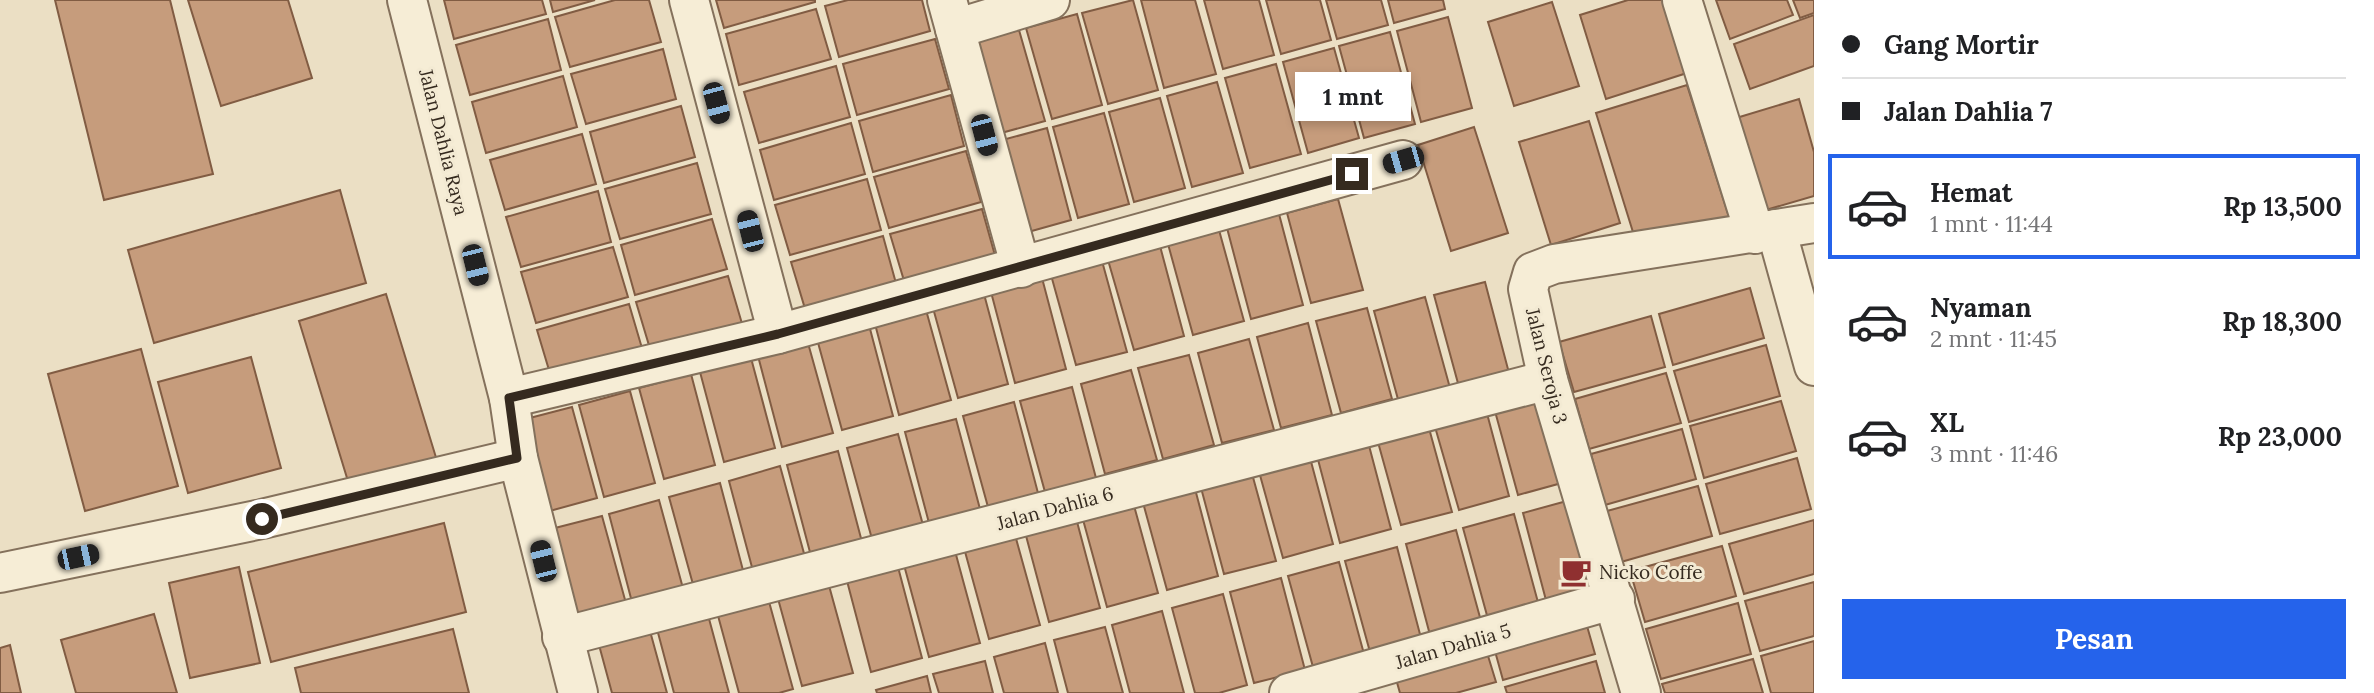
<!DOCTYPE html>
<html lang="id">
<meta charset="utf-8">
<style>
body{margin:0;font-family:Lora,serif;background:#f6f6f6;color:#202124;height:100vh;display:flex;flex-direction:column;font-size:26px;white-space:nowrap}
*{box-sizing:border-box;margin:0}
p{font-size:23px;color:#757577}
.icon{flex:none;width:38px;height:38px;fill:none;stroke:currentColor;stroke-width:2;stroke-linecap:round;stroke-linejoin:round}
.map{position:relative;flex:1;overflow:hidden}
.sheet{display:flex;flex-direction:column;background:#fff;width:560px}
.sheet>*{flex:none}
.top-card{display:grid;align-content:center;height:154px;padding:0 28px;background:#fff}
.end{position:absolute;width:32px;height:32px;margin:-16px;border:9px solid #352a1f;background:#fff;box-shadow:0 0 0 4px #fff}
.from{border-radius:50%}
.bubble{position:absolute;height:49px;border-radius:0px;background:#fff;box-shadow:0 4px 10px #0003;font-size:23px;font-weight:800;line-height:49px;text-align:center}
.car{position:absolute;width:21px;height:42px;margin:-21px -10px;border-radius:9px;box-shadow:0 0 5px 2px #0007;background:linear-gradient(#222 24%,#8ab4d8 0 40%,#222 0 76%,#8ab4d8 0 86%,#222 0)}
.top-card b{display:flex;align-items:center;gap:24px;height:66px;font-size:26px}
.top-card b+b{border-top:2px solid #e0e0e0}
.top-card i{width:18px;height:18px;background:#202124}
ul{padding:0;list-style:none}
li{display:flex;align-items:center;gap:21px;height:105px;margin:0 14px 10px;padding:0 14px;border:4px solid transparent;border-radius:0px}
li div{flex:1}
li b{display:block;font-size:26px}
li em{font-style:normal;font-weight:800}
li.selected{border-color:#2563eb}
li>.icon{width:63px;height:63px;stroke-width:1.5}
.primary-button{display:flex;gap:14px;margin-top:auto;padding:14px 28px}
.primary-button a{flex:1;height:80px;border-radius:0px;background:#2563eb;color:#fff;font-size:28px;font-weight:800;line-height:80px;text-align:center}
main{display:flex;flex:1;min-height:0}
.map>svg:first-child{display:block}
.building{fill:#c69c7c;stroke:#815c43;stroke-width:2}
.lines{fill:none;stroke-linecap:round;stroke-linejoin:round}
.minor-casing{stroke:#84715c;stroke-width:42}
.minor{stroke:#f6edd6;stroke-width:38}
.route{stroke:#352a1f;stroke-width:9}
.labels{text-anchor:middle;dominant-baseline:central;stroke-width:6;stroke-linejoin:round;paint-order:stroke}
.street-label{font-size:19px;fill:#352a1f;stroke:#f3ead3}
.poi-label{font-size:19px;fill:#352a1f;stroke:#f3ead3;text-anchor:start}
</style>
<main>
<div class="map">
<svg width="1814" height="693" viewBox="0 0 1814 693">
<rect width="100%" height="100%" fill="#ebdfc4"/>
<g class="building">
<path d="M55,0H170L213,174L104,200Z"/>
<path d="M188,0H288L312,78L221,106Z"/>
<path d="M444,0H542L546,14L454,39Z"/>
<path d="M550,0H595L553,12Z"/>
<path d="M615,0H649L661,42L570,67L555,17Z"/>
<path d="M716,0H815V2L724,28Z"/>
<path d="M848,0H922L930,31L839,57L825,6Z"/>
<path d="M1133,0L1158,90L1108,104L1082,13Z"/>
<path d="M1141,0H1195L1216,74L1164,88Z"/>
<path d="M1204,0H1259L1274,55L1223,69Z"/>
<path d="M1266,0H1320L1331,40L1281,54Z"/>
<path d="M1326,0H1381L1388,25L1337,39Z"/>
<path d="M1388,0H1443L1445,9L1394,23Z"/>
<path d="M1628,0H1668L1690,72L1606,99L1580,15Z"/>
<path d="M1716,0H1787L1793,15L1730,39Z"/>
<path d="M1793,0H1814V13L1800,18Z"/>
<path d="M1552,2L1579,86L1514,106L1488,22Z"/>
<path d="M816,9L831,59L739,85L726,34Z"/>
<path d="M1077,14L1102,105L1052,119L1026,28Z"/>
<path d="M1814,15V66L1750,89L1734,44Z"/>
<path d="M1448,17L1472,108L1421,122L1397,31Z"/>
<path d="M548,19L561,70L470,95L456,45Z"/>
<path d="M1019,30L1045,121L994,135L969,44Z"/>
<path d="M1390,32L1415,124L1364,138L1339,46Z"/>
<path d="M935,39L949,89L857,115L843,64Z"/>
<path d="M1334,48L1359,138L1308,153L1283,62Z"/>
<path d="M663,49L676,99L586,124L571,74Z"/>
<path d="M1276,64L1301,154L1250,168L1225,78Z"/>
<path d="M836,66L850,117L759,143L744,92Z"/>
<path d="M563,76L577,127L486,153L472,102Z"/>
<path d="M1217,82L1243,173L1192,187L1167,96Z"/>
<path d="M1687,85L1729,217L1637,245L1596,113Z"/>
<path d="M951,95L964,146L873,172L859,121Z"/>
<path d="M1160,98L1185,188L1134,202L1109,112Z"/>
<path d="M1799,99L1814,152V196L1759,212L1733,119Z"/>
<path d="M681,106L695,157L604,183L590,132Z"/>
<path d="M1104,113L1129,204L1078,218L1053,127Z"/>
<path d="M1589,121L1620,223L1551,245L1519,142Z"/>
<path d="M851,123L865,174L774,200L760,150Z"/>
<path d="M1474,127L1508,233L1451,251L1418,145Z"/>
<path d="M1047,128L1071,220L1021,234L995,142Z"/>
<path d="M582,134L596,184L505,210L490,160Z"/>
<path d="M966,151L981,202L889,228L874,177Z"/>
<path d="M697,163L711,214L620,239L605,189Z"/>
<path d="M867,179L881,230L790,255L775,205Z"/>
<path d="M340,190L366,283L154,343L128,250Z"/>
<path d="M598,191L611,242L521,267L506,217Z"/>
<path d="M1338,199L1363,290L1311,303L1287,213Z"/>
<path d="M982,209L996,259L905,284L890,234Z"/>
<path d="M1279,214L1303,305L1251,319L1227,228Z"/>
<path d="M712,219L727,269L635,295L621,245Z"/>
<path d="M1219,230L1244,321L1193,335L1168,244Z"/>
<path d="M883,236L897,287L806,312L791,262Z"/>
<path d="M1160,246L1184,336L1134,350L1108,260Z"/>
<path d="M613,247L628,297L536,323L521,272Z"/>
<path d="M1102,261L1127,352L1076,365L1051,275Z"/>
<path d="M728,276L743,327L651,352L636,302Z"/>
<path d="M1042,278L1066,369L1015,383L991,292Z"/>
<path d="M1485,282L1509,373L1459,387L1434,295Z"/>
<path d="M1750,288L1764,338L1673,365L1659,314Z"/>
<path d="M386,294L438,464L351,491L299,321Z"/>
<path d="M984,294L1008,384L958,398L933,308Z"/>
<path d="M1425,297L1450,388L1399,403L1374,311Z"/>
<path d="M629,304L644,355L552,380L537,330Z"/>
<path d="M1367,308L1392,399L1341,413L1316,321Z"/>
<path d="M926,310L951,400L899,415L875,324Z"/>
<path d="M1651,316L1665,367L1574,392L1559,342Z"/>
<path d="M1308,323L1332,415L1281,428L1257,337Z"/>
<path d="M869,325L893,416L842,430L817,339Z"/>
<path d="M1249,339L1274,430L1222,443L1198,353Z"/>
<path d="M808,343L833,433L782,447L758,356Z"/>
<path d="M1766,345L1780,396L1689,422L1674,371Z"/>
<path d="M141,349L178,486L85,511L48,374Z"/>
<path d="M1189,355L1214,445L1163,459L1138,368Z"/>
<path d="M251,357L281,468L188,493L158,382Z"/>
<path d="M751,358L775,448L724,462L700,372Z"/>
<path d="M1131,370L1157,460L1105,474L1081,384Z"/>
<path d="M1666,373L1681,423L1589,449L1575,399Z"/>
<path d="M691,374L715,465L664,479L639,388Z"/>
<path d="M1072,387L1096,478L1045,492L1020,401Z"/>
<path d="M1544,390L1569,481L1518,495L1493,404Z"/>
<path d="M630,391L655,483L604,497L579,405Z"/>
<path d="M1781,401L1796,451L1704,478L1690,426Z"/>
<path d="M1014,402L1038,493L988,507L963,416Z"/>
<path d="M1485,406L1509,496L1459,510L1433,420Z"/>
<path d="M572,407L597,498L546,512L522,420Z"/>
<path d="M956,419L980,509L929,523L905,432Z"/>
<path d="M1427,421L1452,512L1401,525L1376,435Z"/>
<path d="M1682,429L1696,479L1605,505L1591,454Z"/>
<path d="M898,434L923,525L872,539L847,448Z"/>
<path d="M1367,438L1391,529L1340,543L1316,452Z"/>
<path d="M838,451L862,542L811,556L787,465Z"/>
<path d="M1309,454L1333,544L1283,558L1258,468Z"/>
<path d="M1797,458L1811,509L1720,534L1706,484Z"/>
<path d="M780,466L805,557L753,571L729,481Z"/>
<path d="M1251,470L1276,561L1224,574L1200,484Z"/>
<path d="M720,483L744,574L694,588L669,497Z"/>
<path d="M1194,485L1218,576L1167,590L1142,499Z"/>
<path d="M1698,486L1712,536L1621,562L1607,511Z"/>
<path d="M1574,499L1599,590L1547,604L1523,513Z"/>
<path d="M659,500L684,592L633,606L609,514Z"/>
<path d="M1133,502L1158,593L1107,607L1082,516Z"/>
<path d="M1514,514L1539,606L1488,619L1463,528Z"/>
<path d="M602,516L627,607L576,620L551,529Z"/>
<path d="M1076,518L1100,608L1049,622L1025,532Z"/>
<path d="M1814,520V574L1744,594L1729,544Z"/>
<path d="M444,523L466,612L271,662L248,572Z"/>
<path d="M1456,530L1481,621L1430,635L1406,544Z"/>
<path d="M1015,535L1040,625L989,639L964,548Z"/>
<path d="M1722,546L1736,596L1645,622L1630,571Z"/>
<path d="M1397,547L1421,638L1370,652L1345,561Z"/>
<path d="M955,551L980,643L929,657L904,565Z"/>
<path d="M1339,562L1364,654L1313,667L1288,576Z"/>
<path d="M239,567L260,663L190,678L169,583Z"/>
<path d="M898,567L922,658L871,672L847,581Z"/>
<path d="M1281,578L1305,670L1254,683L1230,592Z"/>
<path d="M828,582L853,673L802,686L777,595Z"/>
<path d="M1814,582V636L1760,651L1745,601Z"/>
<path d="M1223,594L1247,685L1219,693H1195L1172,608Z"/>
<path d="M768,598L793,689L779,693H739L717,612Z"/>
<path d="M1738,603L1751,654L1661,679L1646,629Z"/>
<path d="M1162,611L1184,693H1130L1112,625Z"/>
<path d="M154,614L177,693H76L61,640Z"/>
<path d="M708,615L729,693H674L657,629Z"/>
<path d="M1585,619L1595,654L1503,680L1493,644Z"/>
<path d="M1105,627L1123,693H1068L1054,640Z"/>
<path d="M453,629L469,693H301L295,668Z"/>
<path d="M650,631L667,693H612L599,645Z"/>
<path d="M1814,641V693H1771L1761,656Z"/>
<path d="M1045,643L1058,693H1004L994,657Z"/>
<path d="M10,645L21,693H0V648Z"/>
<path d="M1485,646L1496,682L1456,693H1400L1394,672Z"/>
<path d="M1753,659L1763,693H1665L1662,684Z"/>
<path d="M985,661L993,693H939L933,674Z"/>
<path d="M1596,661L1605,693H1507L1505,687Z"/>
<path d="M927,676L931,693H877L876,690Z"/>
</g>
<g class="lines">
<g class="minor-casing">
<g id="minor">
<path d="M407,0L509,398L518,458L578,693"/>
<path d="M689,0L778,334"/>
<path d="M947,0L1021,268"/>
<path d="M1682,0L1755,234"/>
<path d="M955,29L1050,0"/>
<path d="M1776,229L1814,366"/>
<path d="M509,398L778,334L1403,160"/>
<path d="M0,573L262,519L518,458"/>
<path d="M562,637L1548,380"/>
<path d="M1289,693L1615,599"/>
<path d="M1641,693L1548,380L1528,289L1533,272L1554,264L1814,223"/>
</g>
</g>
<use href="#minor" class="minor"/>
</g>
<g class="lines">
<path class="route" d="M262,519L517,458L509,398L778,334L1352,174"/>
</g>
<defs>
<g id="cafe-bare" transform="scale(2.415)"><path d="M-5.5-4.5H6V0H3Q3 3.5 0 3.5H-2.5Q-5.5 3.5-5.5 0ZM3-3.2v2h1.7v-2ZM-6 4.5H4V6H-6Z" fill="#8f3030" stroke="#f3ead3" stroke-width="2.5" paint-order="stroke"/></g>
</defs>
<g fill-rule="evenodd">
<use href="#cafe-bare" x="1576" y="572"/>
</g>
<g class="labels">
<g class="street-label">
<text transform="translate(444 142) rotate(76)">Jalan Dahlia Raya</text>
<text transform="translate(1547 366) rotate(76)">Jalan Seroja 3</text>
<text transform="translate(1055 508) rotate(-15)">Jalan Dahlia 6</text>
<text transform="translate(1453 646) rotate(-16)">Jalan Dahlia 5</text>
</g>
<g class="poi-label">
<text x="1599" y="572">Nicko Coffe</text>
</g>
</g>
</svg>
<i class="end from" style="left:262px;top:519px"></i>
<i class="end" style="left:1352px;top:174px"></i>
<div class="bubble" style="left:1295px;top:72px;width:116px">1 mnt</div>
<i class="car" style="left:716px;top:103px;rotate:165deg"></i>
<i class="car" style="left:984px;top:135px;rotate:165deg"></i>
<i class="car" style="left:1403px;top:160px;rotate:254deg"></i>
<i class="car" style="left:750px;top:231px;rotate:346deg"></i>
<i class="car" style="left:475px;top:265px;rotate:166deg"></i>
<i class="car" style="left:78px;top:557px;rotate:78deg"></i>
<i class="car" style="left:543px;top:561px;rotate:346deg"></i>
</div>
<section class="sheet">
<div class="top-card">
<b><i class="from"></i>Gang Mortir</b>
<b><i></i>Jalan Dahlia 7</b>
</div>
<ul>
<li class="selected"><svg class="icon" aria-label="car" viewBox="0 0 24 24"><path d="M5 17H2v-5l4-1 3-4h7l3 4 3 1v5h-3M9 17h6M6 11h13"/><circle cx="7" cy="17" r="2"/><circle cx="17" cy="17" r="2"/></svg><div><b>Hemat</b><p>1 mnt · 11:44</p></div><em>Rp 13,500</em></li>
<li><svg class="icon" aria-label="car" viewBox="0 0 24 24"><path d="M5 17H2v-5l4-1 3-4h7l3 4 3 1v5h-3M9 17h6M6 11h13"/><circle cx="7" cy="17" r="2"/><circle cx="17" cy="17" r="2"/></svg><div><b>Nyaman</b><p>2 mnt · 11:45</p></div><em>Rp 18,300</em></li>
<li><svg class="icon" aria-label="car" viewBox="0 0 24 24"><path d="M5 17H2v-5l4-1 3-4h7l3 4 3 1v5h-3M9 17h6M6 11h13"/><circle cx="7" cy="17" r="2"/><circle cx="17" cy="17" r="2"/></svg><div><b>XL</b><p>3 mnt · 11:46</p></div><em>Rp 23,000</em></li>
</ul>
<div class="primary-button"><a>Pesan</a></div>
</section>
</main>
